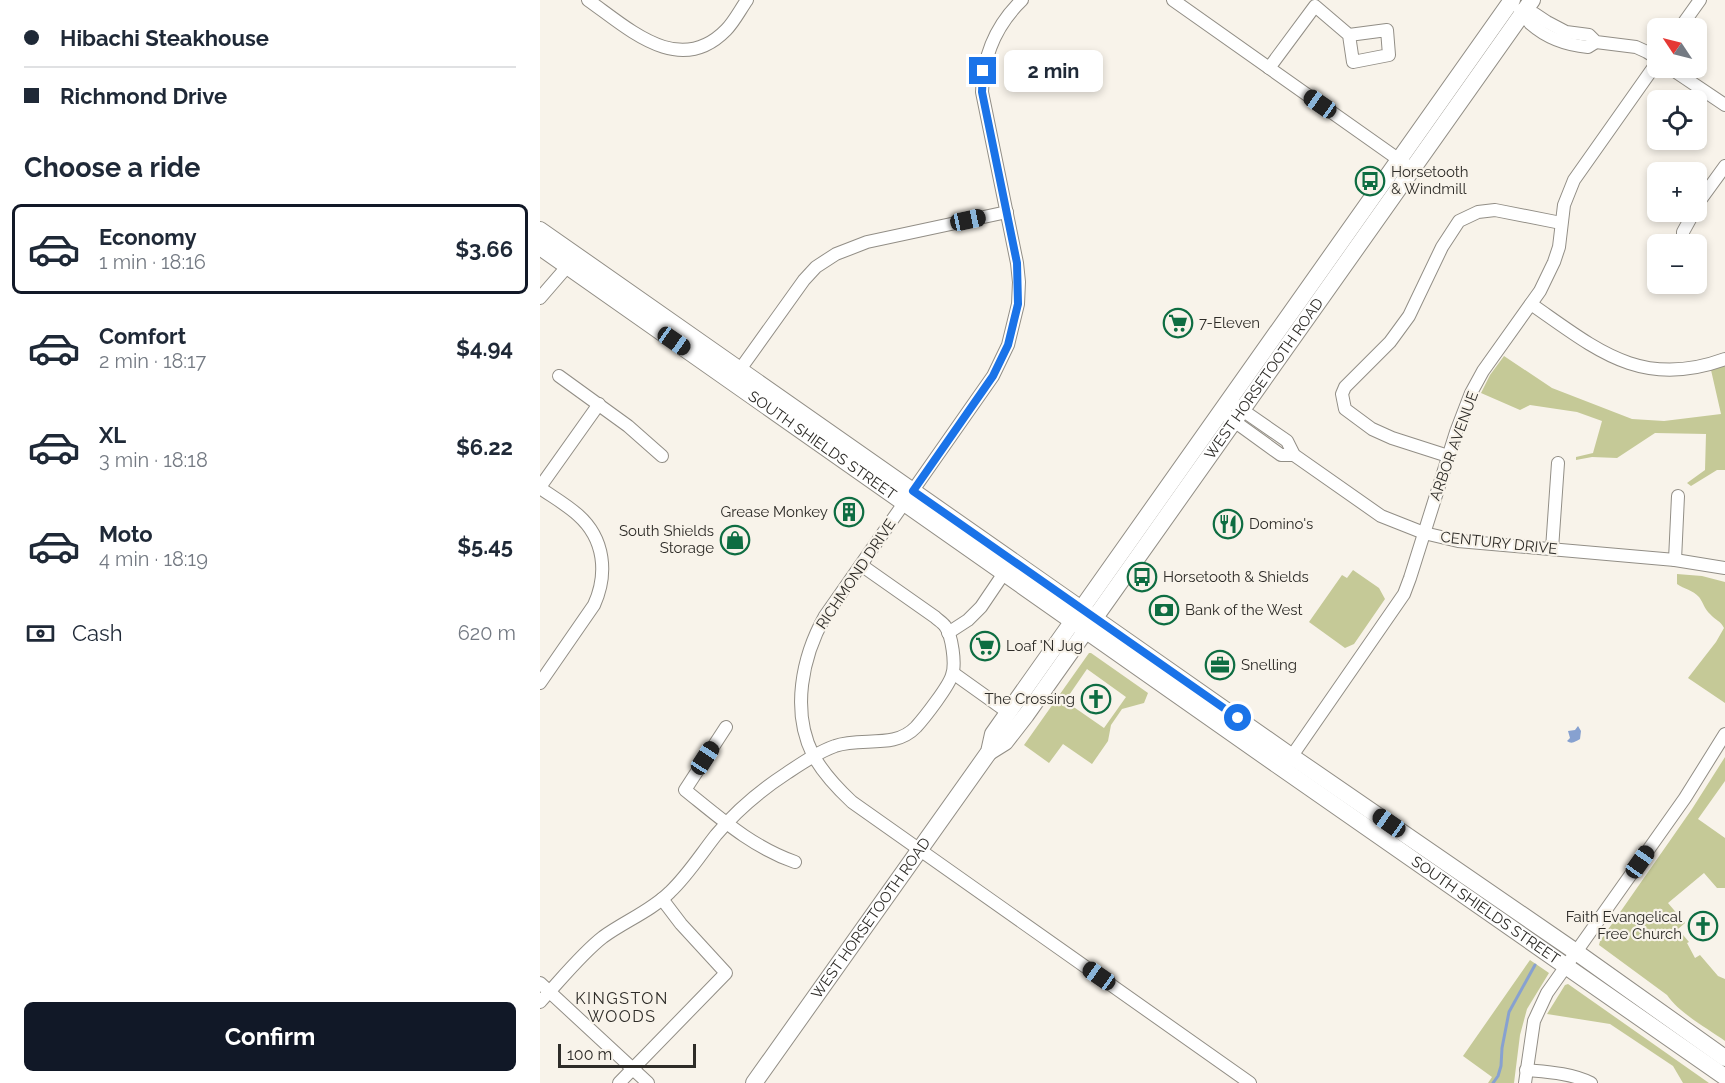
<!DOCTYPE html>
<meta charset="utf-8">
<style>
body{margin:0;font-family:Raleway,sans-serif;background:#f6f6f7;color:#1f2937;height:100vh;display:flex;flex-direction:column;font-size:22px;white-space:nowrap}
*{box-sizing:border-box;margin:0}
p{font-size:20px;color:#747a83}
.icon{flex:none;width:33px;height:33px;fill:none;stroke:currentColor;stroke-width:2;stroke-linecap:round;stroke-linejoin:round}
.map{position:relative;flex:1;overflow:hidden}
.side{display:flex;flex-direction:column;background:#fff;width:540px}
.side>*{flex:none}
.guide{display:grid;align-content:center;height:132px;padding:0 24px;background:#fff}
.needle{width:39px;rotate:305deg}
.controls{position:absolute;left:1107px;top:18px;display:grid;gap:12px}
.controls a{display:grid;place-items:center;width:60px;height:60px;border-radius:9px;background:#fff;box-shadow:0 3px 9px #0003;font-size:30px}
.scale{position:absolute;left:18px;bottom:15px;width:138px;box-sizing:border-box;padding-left:6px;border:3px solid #2e2c28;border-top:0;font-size:16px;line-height:21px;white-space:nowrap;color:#2e2c28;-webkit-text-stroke:4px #f8f3ea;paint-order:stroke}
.end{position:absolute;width:27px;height:27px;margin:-14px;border:8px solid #1a73e8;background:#fff;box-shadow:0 0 0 3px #fff}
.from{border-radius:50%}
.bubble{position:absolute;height:42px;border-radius:9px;background:#fff;box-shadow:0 3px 9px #0003;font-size:20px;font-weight:700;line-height:42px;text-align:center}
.car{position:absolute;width:18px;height:36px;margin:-18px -9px;border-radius:8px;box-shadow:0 0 4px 2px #0007;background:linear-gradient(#222 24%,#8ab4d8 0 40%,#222 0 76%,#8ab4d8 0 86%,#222 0)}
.guide b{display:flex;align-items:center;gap:21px;height:57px;font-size:22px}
.guide b+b{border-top:2px solid #e0e1e3}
.guide i{width:15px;height:15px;background:#1f2937}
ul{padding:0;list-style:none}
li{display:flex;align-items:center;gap:18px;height:90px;margin:0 12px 9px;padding:0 12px;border:3px solid transparent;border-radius:9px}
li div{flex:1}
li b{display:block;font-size:22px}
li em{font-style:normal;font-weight:700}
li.active{border-color:#111827}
li>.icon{width:54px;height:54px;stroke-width:1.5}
h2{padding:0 24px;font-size:27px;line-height:72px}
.pay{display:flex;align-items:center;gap:15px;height:66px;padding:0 24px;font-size:22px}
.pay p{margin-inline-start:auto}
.primary-button{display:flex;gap:12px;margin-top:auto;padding:12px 24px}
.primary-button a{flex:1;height:69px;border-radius:9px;background:#111827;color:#fff;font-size:24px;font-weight:700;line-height:69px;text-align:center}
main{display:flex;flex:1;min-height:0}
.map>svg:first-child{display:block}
.green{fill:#c5c997;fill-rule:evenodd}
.water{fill:#87a1d0}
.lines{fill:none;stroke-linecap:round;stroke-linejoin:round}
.stream{stroke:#87a1d0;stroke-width:3}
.minor-casing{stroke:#928e86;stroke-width:14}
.major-casing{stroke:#928e86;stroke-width:18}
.minor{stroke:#fff;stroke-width:12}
.major{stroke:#fff;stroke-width:16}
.route{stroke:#1a73e8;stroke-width:8}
.labels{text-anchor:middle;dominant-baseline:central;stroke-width:4.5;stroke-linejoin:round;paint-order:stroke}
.poi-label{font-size:15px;fill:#2e2c28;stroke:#f8f3ea;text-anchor:start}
.street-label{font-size:15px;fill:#2e2c28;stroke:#f8f3ea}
.neighbourhood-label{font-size:16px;letter-spacing:1.5px;fill:#2e2c28;stroke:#f8f3ea}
</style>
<main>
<section class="side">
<div class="guide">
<b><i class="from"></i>Hibachi Steakhouse</b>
<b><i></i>Richmond Drive</b>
</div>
<h2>Choose a ride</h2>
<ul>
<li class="active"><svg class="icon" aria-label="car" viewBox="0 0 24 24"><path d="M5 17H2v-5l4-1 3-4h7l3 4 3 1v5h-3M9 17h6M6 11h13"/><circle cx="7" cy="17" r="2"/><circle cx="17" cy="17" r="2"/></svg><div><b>Economy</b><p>1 min · 18:16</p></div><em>$3.66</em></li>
<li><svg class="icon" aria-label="car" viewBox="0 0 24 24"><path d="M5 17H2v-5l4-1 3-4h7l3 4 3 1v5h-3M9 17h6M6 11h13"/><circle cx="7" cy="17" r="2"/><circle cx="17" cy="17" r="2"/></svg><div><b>Comfort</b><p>2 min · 18:17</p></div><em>$4.94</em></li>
<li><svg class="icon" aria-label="car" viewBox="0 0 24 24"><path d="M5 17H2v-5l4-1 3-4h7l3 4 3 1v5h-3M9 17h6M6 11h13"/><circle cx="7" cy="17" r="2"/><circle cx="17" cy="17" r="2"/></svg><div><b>XL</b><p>3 min · 18:18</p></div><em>$6.22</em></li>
<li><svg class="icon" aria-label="car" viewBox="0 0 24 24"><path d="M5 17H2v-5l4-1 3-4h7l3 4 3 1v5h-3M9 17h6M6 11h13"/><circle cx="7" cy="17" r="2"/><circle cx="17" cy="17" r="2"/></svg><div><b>Moto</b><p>4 min · 18:19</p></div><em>$5.45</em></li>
</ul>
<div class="pay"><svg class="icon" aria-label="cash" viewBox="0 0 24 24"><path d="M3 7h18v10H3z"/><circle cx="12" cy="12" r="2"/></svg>Cash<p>620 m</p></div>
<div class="primary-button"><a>Confirm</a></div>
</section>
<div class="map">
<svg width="1185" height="1083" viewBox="0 0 1185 1083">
<rect width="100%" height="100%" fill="#f8f3ea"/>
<g class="green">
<path d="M964,356L1012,388L1092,419L1124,421L1181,414L1171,370L1185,366V470H1177L1151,486L1147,483L1165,470L1166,434L1115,433L1077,458L1052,457L1036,460V457L1053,453L1062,421L1037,412L990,405L980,410L941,393L950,375Z"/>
<path d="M813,570L839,588L845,599L814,644L805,648L769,622L802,575L807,578Z"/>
<path d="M1137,574L1162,576L1185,582V703L1148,678L1176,642L1184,628C1181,621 1175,620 1170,614C1165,610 1163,602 1159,597C1153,590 1144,589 1137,584Z"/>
<path d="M549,653H551L608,693L604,703L582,709L571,725L568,741L552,764L523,744L509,763L484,745ZM547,669L586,697L564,728L525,701Z"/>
<path d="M1185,757V781L1158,819L1185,838V896V888H1177L1164,873L1128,903L1145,923L1138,929L1149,942L1147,943L1155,958L1160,955L1178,976L1185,979V1041C1167,1028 1139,1013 1127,995L1059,945L1060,941L1152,809Z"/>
<path d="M990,960L1009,973L987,1009L980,1035L974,1083H948L952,1077L923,1056Z"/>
<path d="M1028,984L1169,1083H1143L1133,1066L1070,1024L1007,1014L1025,985Z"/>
</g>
<path class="water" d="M1038,726L1041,731L1040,739C1036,741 1032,745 1027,741L1030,738L1028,731L1035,730Z"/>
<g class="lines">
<path class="stream" d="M953,1083L958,1076L961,1066L962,1048L969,1012L995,965"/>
<g class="minor-casing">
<g id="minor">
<path d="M48,0C88,28 139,78 186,30C194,22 200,10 207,0"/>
<path d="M482,0C456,25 443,56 442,92L477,263L479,282L478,304L468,345L453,376L285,616C262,657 251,711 273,755C283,773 297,788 312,802L710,1083"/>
<path d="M633,0L865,164"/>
<path d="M980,10C985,14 986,20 991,24C1008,39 1027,45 1048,47L1056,42"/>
<path d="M983,12L995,14L1007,22L1026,32L1049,35L1056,42L1096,47L1107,52L1118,59"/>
<path d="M1140,28L1160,0"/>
<path d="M729,68L775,6L809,35L813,62L849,55L847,30L809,35"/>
<path d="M1130,68L1185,105"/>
<path d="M1156,206L1185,166"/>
<path d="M1143,244V232L1154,212"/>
<path d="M0,298L32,261"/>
<path d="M991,304C1056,349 1101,390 1185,359"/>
<path d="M196,375L264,280L276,267L296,254L327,242L467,212"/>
<path d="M19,376L88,426L122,456"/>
<path d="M695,405L747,441L754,455L841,516L884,533L918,541L1135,560L1185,568"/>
<path d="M687,416L741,455H754"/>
<path d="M908,456L852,438L832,429L805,409L802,394L805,387L850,342L869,316L902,247L919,221L938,212L955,210L1021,223"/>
<path d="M0,487L59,404"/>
<path d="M0,488C13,497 27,505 38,515C65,539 68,574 54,605L0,683"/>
<path d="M1012,549L1018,463"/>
<path d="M1135,560L1138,496"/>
<path d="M408,633L428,620L441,607L464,573"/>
<path d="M413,673L469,713"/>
<path d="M186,727L145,790C180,818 212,847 255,862"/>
<path d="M747,763L864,594L870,578L916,432L931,393L943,371L1000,291L1014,262L1019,247L1024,205L1034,180L1118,61"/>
<path d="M0,983L108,1083"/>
<path d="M0,1002C19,982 41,954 63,937C85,921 111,911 130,892C148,875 161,854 176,835C196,811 221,790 247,773C262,763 278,752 295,746C321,736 354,750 376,727C385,717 409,686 412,675C416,664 412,635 405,626C403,623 398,620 395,617L321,565"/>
<path d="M986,1070C1008,1072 1031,1073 1051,1083"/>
<path d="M79,1083L186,973L141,924L122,899"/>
<path d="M985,1083L994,1021L1007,993L1145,798L1185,734"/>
</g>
</g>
<g class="major-casing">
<g id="major">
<path d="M0,230L751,756L1036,952L1185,1058"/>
<path id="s1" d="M0,247L743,769L1185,1077"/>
<path id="s2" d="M449,752L465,742L486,715L992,0"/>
<path id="s3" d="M214,1083L449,752L453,734L972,0"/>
</g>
</g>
<use href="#minor" class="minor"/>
<use href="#major" class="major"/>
</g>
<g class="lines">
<path class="route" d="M443,71L442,92L477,263L478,304L468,345L453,376L373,491L698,718"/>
</g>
<defs>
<g id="bus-ring" transform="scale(1.5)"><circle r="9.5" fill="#f8f3ea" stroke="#0e6d42" stroke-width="1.5"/><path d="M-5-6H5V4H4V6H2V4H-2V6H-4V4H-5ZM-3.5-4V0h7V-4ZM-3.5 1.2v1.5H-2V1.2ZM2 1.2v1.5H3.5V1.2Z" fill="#0e6d42"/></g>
<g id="supermarket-ring" transform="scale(1.5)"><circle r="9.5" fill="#f8f3ea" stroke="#0e6d42" stroke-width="1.5"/><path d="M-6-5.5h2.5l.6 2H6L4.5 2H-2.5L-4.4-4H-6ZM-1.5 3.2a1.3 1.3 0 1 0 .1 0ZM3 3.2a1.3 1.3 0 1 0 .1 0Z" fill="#0e6d42"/></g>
<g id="building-ring" transform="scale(1.5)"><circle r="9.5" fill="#f8f3ea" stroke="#0e6d42" stroke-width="1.5"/><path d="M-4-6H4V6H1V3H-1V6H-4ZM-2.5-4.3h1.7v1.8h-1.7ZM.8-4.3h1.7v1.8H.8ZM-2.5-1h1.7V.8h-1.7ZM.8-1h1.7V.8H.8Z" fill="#0e6d42"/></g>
<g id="restaurant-ring" transform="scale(1.5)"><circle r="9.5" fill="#f8f3ea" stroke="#0e6d42" stroke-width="1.5"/><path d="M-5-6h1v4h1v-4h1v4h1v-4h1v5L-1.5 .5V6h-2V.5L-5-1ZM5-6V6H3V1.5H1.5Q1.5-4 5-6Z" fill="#0e6d42"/></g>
<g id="shop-ring" transform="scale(1.5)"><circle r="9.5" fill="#f8f3ea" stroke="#0e6d42" stroke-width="1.5"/><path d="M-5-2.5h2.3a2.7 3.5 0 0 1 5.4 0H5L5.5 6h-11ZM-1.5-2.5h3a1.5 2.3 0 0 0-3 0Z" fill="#0e6d42"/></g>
<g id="bank-ring" transform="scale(1.5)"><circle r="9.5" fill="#f8f3ea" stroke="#0e6d42" stroke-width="1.5"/><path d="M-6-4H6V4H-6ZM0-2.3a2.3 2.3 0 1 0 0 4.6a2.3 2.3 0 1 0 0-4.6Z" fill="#0e6d42"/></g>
<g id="office-ring" transform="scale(1.5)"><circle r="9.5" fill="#f8f3ea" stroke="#0e6d42" stroke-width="1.5"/><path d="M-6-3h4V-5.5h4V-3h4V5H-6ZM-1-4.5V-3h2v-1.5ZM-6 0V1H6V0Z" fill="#0e6d42"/></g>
<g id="church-ring" transform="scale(1.5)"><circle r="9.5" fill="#f8f3ea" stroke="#0e6d42" stroke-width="1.5"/><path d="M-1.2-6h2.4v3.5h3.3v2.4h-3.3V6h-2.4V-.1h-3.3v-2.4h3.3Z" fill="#0e6d42"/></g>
</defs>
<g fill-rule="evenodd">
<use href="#bus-ring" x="830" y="181"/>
<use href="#supermarket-ring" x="638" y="323"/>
<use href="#building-ring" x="309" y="512"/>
<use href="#restaurant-ring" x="688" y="524"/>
<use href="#shop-ring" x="195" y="540"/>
<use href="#bus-ring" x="602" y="577"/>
<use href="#bank-ring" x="624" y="610"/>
<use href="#supermarket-ring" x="445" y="646"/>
<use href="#office-ring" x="680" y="665"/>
<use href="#church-ring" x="556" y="699"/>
<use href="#church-ring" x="1163" y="926"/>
</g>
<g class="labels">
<g class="poi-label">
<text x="851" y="172">Horsetooth<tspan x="851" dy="17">&amp; Windmill</tspan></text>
<text x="659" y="323">7-Eleven</text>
<text x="288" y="512" text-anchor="end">Grease Monkey</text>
<text x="709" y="524">Domino's</text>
<text x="174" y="531" text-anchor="end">South Shields<tspan x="174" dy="17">Storage</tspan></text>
<text x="623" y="577">Horsetooth &amp; Shields</text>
<text x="645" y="610">Bank of the West</text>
<text x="466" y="646">Loaf 'N Jug</text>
<text x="701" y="665">Snelling</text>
<text x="535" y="699" text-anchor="end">The Crossing</text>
<text x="1142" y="917" text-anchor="end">Faith Evangelical<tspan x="1142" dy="17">Free Church</tspan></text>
</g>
<g class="street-label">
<text stroke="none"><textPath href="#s2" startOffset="465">WEST HORSETOOTH ROAD</textPath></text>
<text stroke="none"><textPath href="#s1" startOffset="345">SOUTH SHIELDS STREET</textPath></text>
<text transform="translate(914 446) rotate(-70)">ARBOR AVENUE</text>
<text transform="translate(959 543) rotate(6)">CENTURY DRIVE</text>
<text transform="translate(316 574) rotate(-56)">RICHMOND DRIVE</text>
<text stroke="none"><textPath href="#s1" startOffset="1155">SOUTH SHIELDS STREET</textPath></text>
<text stroke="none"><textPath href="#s3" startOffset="202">WEST HORSETOOTH ROAD</textPath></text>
</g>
<g class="neighbourhood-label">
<text x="82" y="998">KINGSTON<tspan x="82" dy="18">WOODS</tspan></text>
</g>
</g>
</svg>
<div class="controls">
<a><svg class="needle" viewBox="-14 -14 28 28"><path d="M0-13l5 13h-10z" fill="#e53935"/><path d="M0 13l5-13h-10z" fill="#747a83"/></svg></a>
<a><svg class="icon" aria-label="locate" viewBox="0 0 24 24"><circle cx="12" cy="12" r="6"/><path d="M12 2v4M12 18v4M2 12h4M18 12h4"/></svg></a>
<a>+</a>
<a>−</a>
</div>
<div class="scale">100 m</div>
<i class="end from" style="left:698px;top:718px"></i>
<i class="end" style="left:443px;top:71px"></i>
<div class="bubble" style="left:464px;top:50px;width:99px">2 min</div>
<i class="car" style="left:780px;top:104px;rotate:305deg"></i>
<i class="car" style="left:428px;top:220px;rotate:78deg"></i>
<i class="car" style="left:134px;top:341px;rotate:125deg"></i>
<i class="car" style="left:165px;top:758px;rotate:33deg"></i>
<i class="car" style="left:849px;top:823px;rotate:305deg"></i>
<i class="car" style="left:1100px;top:862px;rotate:35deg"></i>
<i class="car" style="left:559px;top:976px;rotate:305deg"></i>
</div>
</main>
